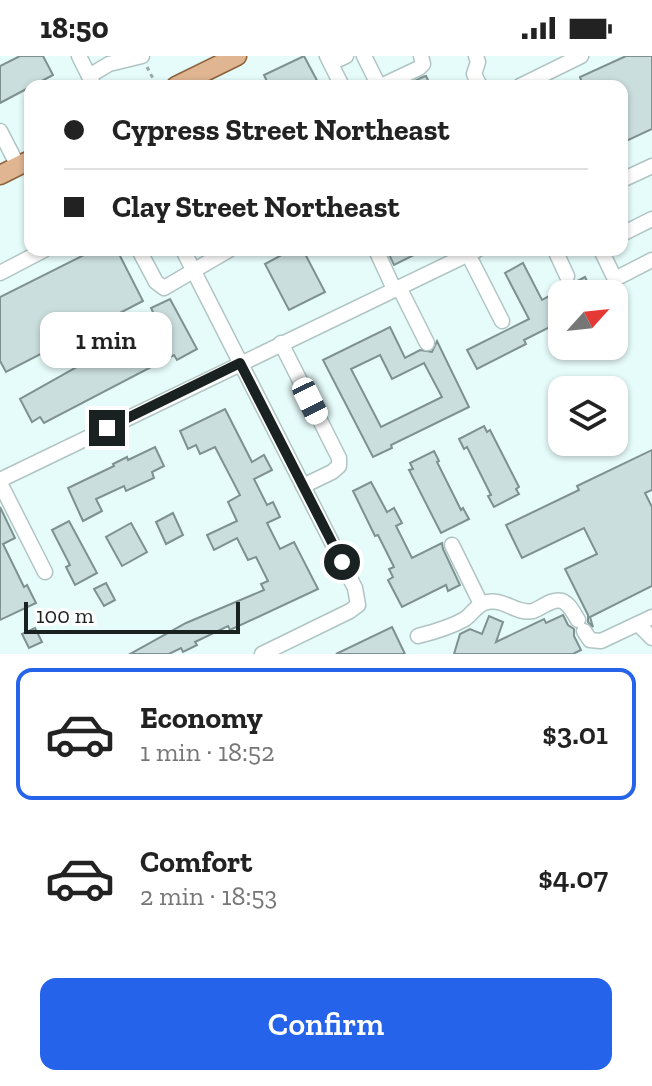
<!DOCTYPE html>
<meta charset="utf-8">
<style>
body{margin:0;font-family:"Zilla Slab",serif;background:#f6f6f6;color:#222;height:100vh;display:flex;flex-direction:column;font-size:30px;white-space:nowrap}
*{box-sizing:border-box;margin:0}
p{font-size:26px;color:#767676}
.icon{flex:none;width:44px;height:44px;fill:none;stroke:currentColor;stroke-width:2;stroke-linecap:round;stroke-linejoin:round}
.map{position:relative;height:598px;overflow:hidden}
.panel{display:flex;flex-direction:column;background:#fff;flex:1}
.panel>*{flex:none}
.guide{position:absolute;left:24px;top:24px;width:604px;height:176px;border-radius:16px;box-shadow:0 2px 6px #0004;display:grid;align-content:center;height:176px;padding:0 40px;background:#fff}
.needle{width:52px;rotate:63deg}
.fabs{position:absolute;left:548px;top:224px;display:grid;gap:16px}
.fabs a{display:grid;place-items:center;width:80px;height:80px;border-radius:16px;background:#fff;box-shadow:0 2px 6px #0004;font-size:40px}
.scale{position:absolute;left:24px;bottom:20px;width:216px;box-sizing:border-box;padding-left:8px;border:4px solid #1a2221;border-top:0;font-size:22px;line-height:28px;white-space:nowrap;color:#1a2221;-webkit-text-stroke:6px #fff;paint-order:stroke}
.end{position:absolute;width:36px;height:36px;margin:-18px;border:10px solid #1a2221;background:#fff;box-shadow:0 0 0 4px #fff}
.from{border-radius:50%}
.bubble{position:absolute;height:56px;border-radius:16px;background:#fff;box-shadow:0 2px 6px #0004;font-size:26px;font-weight:600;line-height:56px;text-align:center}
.car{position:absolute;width:24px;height:48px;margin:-24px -12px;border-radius:10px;box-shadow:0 0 6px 2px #0007;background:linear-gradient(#fff 24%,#345 0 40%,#fff 0 76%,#345 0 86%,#fff 0)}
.guide b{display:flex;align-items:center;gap:28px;height:76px;font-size:30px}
.guide b+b{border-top:2px solid #e0e0e0}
.guide i{width:20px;height:20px;background:#222}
ul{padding:14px 0 0;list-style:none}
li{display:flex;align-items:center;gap:24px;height:132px;margin:0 16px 12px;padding:0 24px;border:4px solid transparent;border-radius:16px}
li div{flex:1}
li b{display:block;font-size:30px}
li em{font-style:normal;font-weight:600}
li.active{border-color:#2563eb}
li>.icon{width:72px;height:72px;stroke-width:1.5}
.action{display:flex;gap:16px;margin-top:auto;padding:16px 40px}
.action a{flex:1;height:92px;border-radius:16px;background:#2563eb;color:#fff;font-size:32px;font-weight:600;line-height:92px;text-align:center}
.status{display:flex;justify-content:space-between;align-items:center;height:56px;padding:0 40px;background:#fff;direction:ltr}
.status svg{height:22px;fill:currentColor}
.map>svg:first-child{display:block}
.building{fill:#cadedd;stroke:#7e9190;stroke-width:2;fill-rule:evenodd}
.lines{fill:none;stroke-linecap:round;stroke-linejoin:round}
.minor-casing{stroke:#b0c5c3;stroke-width:17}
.major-casing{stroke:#8c623b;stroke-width:21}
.path{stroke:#99a9a8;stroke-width:3;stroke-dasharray:4 4;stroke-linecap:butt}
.minor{stroke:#fff;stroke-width:14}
.major{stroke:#dfb592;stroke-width:18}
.route{stroke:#1a2221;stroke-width:10}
</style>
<div class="status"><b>18:50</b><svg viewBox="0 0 49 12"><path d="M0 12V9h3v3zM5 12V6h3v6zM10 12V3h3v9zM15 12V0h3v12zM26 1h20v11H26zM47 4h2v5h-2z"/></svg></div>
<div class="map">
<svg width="652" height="598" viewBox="0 0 652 598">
<rect width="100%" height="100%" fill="#e6fcfa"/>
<g class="building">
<path d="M20,0H43L53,19L0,47V10Z"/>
<path d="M304,0L320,30H269L264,19Z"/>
<path d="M626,0H652V73L622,87V30H583L580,21Z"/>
<path d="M426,20L431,30H404L423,21Z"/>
<path d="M94,194H117L143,245L6,316L0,305V241Z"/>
<path d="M291,194H303L325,236L289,254L265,208Z"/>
<path d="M387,194H424L394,209Z"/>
<path d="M523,207L542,244L585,221L593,238H562V265L524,284L526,288L477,313L467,294L529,263L505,217Z"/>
<path d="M170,243L197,293L177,304L174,299L44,367L40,361L32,366L20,343L93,302L96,308L150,279L149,277L160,271L151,252Z"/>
<path d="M390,271L405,302L420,294L432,296L437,285L469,351L391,389L392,392L373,401L323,304ZM380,299L392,323L424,307L442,341L381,371L351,313Z"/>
<path d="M225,353L252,406L264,399L272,414L254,423L267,449L273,446L280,461L267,467L280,493L294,486L318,533L230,574L228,570L195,586L197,589L183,596L181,592L169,598H130L186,567L264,534L261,528L268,525L256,501L248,504L237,482L214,494L207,479L237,465L228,446L240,439L215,391L200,398L196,389L188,393L180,375Z"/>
<path d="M484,370L487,376L490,374L519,431L516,433L519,438L494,451L488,440L491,439L467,391L464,393L459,383Z"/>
<path d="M155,391L164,410L152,416L154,422L126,435L124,430L96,443L102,455L83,465L68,432L114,410L113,408L127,401L128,404Z"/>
<path d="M652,394V434L645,437L652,451V530L590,561L593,571L588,566V559L565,513L597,498L584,472L522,502L506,469L579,434L577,430Z"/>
<path d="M434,395L439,405L437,406L461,454L463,452L469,463L441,477L409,414L413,413L410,407Z"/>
<path d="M371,426L387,456L394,452L402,467L396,470L412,502L442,487L443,493L460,529L448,535L446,529L402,551L388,524L393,521L389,513L394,511L378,479L375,480L353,435Z"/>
<path d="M0,451L15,482L3,488L24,531L27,529L36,547L0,564Z"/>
<path d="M173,457L183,479L166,488L156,466Z"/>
<path d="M69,465L97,517L75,529L66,511L70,509L52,474Z"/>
<path d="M131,467L147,496L122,510L106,481Z"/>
<path d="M106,527L115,544L104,550L94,533Z"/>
<path d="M563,559L568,569L574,573V580L581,594L573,598H454L460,578L470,573L482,578L489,560L503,566L496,586L544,563L546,567Z"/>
<path d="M392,571L405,598H336Z"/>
<path d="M35,572L42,586L29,592L22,578Z"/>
</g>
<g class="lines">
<g class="minor-casing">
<g id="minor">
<path d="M79,0L94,30"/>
<path d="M327,0L342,30"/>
<path d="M364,0L379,30"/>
<path d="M476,0L478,6L474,18L480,30"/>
<path d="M331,7L346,0"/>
<path d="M89,20L109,8L142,0"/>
<path d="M381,30L419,12L423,8L421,0"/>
<path d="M520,30L581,0"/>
<path d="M0,75L18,110"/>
<path d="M622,124L652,110"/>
<path d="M622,178L652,163"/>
<path d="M139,194L156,226L164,232L229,194"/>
<path d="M183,194L355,532L358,549L350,555L262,598"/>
<path d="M376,194L394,233"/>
<path d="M555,194L567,220"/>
<path d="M601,194L615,223L652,204"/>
<path d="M468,198L502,265"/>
<path d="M0,217L44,194"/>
<path d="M399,231L427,287"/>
<path d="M281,287L339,402V410L332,416L303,430"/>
<path d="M0,424L477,194"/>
<path d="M0,427L45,516"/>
<path d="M452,489L481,548"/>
<path d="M638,568L652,582"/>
<path d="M584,575L590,584L601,585L652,561"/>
<path d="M418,580C434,576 451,571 465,563C472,558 476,550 484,547C502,540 516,559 533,555C542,552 552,542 562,545C570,548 574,558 578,564"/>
</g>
</g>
<g class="major-casing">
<g id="major">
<path d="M176,30L237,0"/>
<path d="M0,119L30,104"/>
</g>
</g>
<path class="path" d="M147,11L157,30"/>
<use href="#minor" class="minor"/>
<use href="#major" class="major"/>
</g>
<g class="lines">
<path class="route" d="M107,372L240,307L342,506"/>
</g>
</svg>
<div class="fabs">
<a><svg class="needle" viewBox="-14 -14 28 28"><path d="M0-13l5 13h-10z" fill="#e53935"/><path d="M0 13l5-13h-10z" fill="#767676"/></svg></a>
<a><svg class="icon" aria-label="layers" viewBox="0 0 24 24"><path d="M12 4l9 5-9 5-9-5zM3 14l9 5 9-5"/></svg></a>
</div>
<div class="scale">100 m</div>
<i class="end from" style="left:342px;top:506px"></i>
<i class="end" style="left:107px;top:372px"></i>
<div class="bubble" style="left:40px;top:256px;width:132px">1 min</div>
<i class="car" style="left:310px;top:345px;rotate:154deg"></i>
<div class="guide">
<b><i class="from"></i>Cypress Street Northeast</b>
<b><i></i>Clay Street Northeast</b>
</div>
</div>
<section class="panel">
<ul>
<li class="active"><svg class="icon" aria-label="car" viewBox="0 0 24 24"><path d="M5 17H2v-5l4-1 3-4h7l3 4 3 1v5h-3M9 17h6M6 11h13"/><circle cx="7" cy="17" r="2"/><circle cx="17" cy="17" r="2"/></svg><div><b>Economy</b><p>1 min · 18:52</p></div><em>$3.01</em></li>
<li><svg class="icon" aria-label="car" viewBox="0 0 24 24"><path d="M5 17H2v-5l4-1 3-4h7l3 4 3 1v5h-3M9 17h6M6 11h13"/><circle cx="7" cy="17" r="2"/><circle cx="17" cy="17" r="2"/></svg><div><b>Comfort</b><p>2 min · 18:53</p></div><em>$4.07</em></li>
</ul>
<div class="action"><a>Confirm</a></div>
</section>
